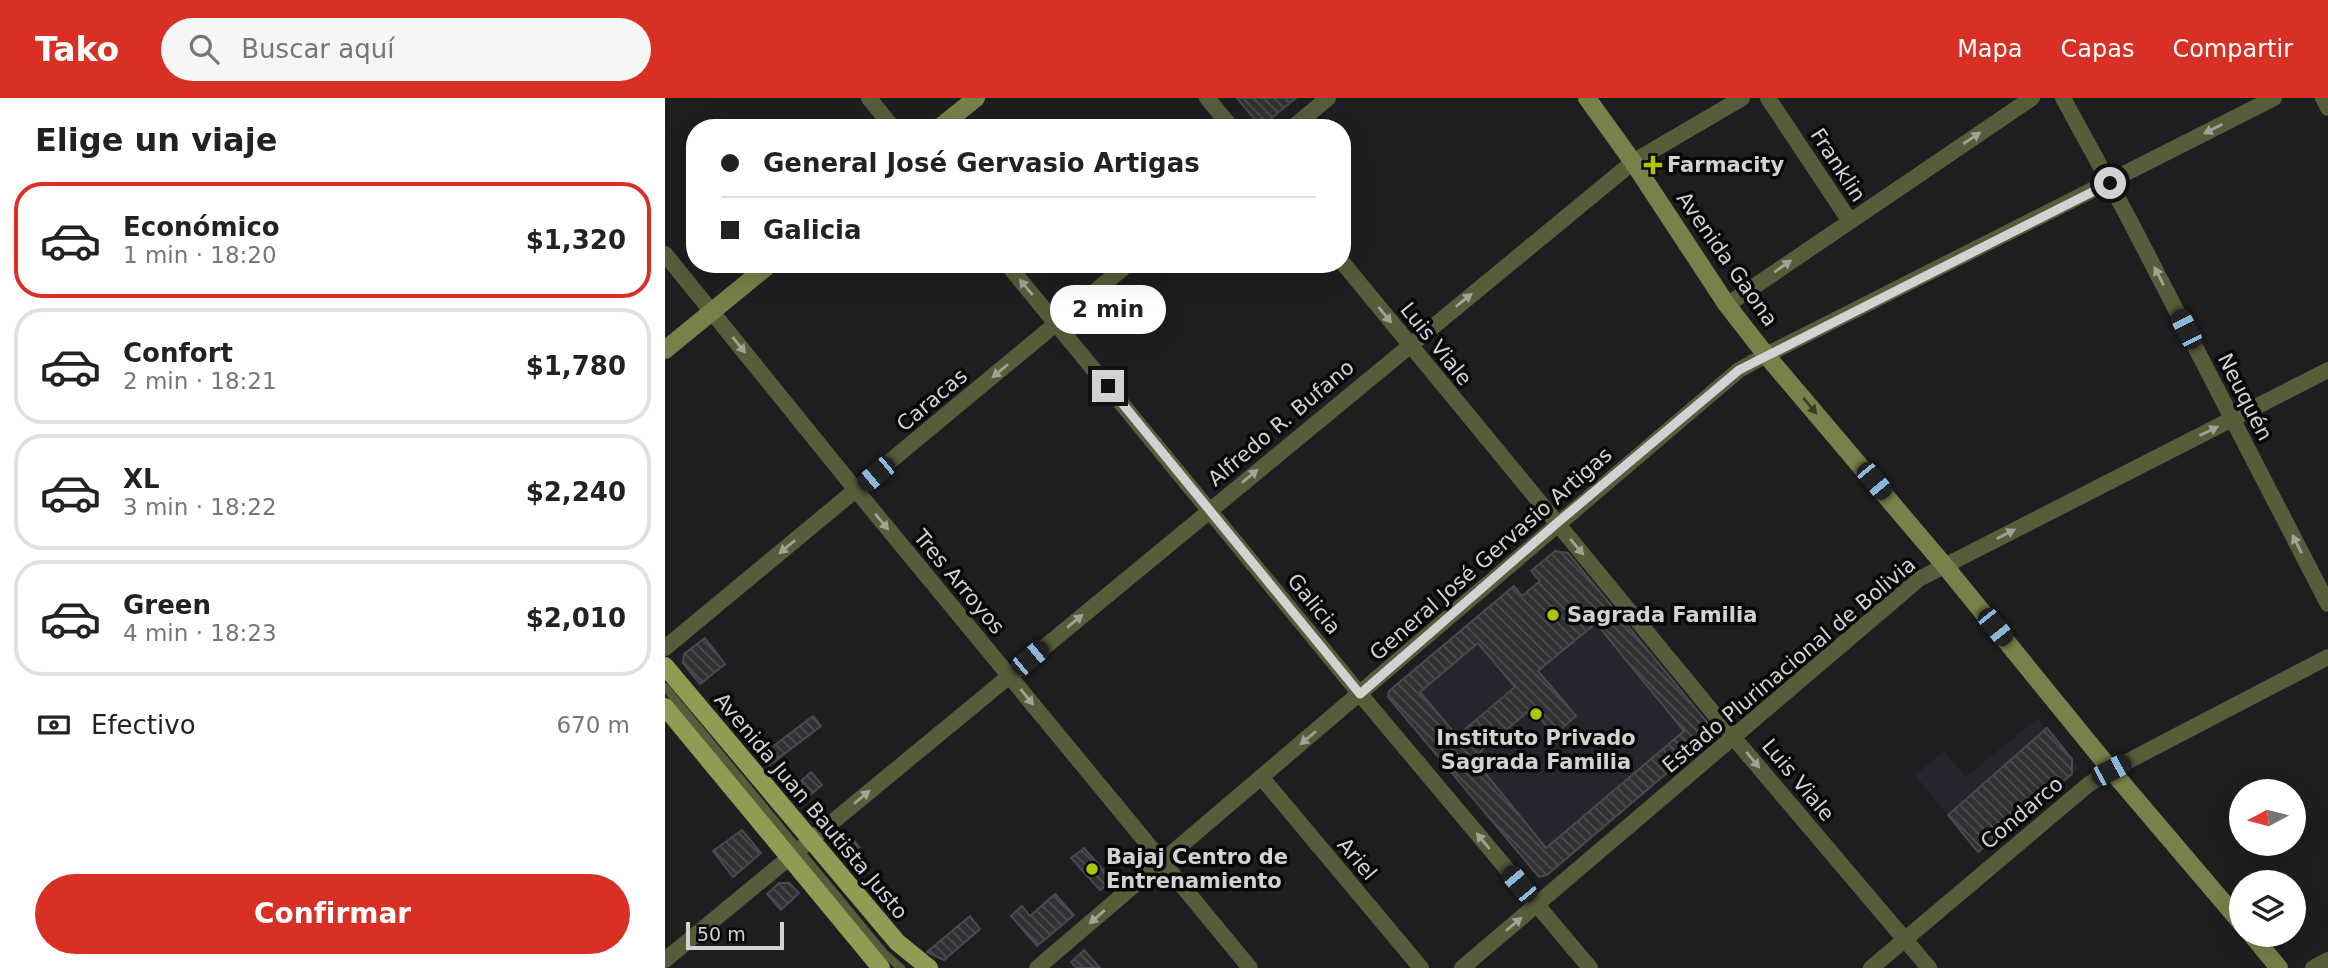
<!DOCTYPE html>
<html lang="es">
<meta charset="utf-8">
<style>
body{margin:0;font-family:"DejaVu Sans",sans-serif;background:#f6f6f6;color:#222;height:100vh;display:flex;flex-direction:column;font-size:26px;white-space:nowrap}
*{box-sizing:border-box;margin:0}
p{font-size:23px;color:#767676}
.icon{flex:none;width:38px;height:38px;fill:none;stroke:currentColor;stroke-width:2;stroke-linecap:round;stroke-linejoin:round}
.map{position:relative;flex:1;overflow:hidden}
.side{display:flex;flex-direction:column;background:#fff;width:665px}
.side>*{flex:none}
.guide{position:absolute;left:21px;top:21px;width:665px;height:154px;border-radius:28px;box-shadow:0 7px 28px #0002;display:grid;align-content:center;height:154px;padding:0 35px;background:#fff}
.needle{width:46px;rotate:263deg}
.tools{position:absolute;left:1564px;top:681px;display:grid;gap:14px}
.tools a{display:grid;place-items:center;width:77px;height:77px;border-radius:50%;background:#fff;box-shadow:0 7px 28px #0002;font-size:35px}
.scale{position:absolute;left:21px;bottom:18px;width:98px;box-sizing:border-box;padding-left:7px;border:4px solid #d2d2d4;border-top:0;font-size:19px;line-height:24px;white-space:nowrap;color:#d2d2d4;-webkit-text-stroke:5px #080809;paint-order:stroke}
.end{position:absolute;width:32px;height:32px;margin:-16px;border:9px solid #d2d2d4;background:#111;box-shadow:0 0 0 4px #111}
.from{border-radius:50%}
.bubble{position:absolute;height:49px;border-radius:24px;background:#fff;box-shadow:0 7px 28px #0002;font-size:23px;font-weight:800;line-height:49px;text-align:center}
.car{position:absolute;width:21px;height:42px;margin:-21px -10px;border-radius:9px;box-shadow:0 0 5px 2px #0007;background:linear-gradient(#222 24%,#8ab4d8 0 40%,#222 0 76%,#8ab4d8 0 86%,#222 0)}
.guide b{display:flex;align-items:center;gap:24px;height:66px;font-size:26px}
.guide b+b{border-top:2px solid #e0e0e0}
.guide i{width:18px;height:18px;background:#222}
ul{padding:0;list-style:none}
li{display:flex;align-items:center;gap:21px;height:116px;margin:0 14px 10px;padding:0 21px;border:4px solid #e0e0e0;border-radius:28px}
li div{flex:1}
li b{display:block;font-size:26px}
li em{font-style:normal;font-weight:800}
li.current{border-color:#d93025}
li>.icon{width:63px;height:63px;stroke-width:1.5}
h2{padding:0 35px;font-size:32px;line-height:84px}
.pay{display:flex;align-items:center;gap:18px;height:77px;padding:0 35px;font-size:26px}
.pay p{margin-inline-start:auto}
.button{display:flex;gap:14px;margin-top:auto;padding:14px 35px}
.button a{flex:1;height:80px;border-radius:42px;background:#d93025;color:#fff;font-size:28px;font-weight:800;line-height:80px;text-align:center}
header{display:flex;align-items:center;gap:42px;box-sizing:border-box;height:98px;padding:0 35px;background:#d93025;color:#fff}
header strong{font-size:33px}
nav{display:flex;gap:38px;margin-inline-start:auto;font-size:24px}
.search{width:490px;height:63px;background:#f6f6f6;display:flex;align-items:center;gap:18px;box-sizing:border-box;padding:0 24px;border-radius:38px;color:#767676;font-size:26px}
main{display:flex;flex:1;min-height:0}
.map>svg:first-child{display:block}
.built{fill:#25252e}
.building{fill:url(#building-back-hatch);stroke:#4a4a4e;stroke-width:2;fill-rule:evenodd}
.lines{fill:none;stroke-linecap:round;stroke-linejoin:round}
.lane{stroke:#575d3b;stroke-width:8}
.street{stroke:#575d3b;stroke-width:16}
.secondary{stroke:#778149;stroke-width:18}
.primary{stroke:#8f9c53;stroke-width:18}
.oneway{fill:#a1a397}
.oneway2{fill:#3a3e26}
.route{stroke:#d2d2d4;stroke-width:9}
.poi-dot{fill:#b0c502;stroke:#080809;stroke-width:2.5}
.labels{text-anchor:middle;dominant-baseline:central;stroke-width:7;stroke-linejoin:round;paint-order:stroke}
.poi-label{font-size:21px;font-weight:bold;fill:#d2d2d4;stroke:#080809;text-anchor:start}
.street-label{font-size:21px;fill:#d2d2d4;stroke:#080809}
</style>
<header>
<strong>Tako</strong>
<div class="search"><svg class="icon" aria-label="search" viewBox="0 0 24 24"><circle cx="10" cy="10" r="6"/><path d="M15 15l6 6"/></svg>Buscar aquí</div>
<nav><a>Mapa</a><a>Capas</a><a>Compartir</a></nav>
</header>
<main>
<section class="side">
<h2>Elige un viaje</h2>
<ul>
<li class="current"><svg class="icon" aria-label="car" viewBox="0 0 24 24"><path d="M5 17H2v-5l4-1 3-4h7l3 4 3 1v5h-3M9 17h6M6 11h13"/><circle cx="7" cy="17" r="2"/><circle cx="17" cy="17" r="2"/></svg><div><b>Económico</b><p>1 min · 18:20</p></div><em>$1,320</em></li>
<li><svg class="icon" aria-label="car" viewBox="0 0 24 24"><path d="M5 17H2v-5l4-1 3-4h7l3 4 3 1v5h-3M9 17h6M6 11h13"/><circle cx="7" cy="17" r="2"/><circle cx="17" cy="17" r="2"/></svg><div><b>Confort</b><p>2 min · 18:21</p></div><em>$1,780</em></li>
<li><svg class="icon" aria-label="car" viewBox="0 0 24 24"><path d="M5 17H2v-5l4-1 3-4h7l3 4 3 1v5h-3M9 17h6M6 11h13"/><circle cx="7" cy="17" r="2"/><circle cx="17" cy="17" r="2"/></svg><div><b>XL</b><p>3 min · 18:22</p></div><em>$2,240</em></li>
<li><svg class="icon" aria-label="car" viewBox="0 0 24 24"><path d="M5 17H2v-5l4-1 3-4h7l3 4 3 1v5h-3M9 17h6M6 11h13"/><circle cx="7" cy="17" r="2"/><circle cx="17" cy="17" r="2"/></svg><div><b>Green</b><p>4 min · 18:23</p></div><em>$2,010</em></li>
</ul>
<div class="pay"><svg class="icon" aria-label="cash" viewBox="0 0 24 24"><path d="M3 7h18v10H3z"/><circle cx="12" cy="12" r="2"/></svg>Efectivo<p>670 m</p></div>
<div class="button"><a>Confirmar</a></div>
</section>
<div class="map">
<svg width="1663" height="870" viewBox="0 0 1663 870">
<defs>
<pattern id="building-back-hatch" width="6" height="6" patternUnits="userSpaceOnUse" patternTransform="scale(1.75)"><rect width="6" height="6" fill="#313134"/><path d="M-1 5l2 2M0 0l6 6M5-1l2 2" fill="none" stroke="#4e4e50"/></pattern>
</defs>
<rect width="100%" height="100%" fill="#1e1e21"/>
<g class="built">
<path d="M849,488L901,550L931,525L1019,633L863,765L723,599L724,593Z"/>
<path d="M1373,620L1414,670L1313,754L1250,677L1279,653L1301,679Z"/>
</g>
<g class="building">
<path d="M572,0H631L596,29Z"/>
<path d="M890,453L903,455L1046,629L1044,639L882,777L874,779L723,599L724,593L849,488L857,498L875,483L866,473ZM931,525L1019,633L881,750L808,660L867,610L889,637L911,618L873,573ZM813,545L850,589L792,638L755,594Z"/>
<path d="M40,540L60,566L35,586L18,565L19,556Z"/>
<path d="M148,618L156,628L102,669L94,659Z"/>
<path d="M1382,630L1407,661V676L1313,754L1283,717Z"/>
<path d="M146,674L157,687L137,704L126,692Z"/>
<path d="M77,732L96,755L68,779L48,753Z"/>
<path d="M185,738L196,751L183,761L175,751L177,745Z"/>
<path d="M419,750L447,782L435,792L406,760Z"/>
<path d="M114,785H124L134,795L116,812L102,796Z"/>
<path d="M390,796L409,817L372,848L346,818L357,808L365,818Z"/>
<path d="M305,818L315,831L279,862L262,854Z"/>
<path d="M419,852L435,870H411L406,864Z"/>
</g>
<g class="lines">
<path class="lane" d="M0,589L220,856L236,870"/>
<g class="street">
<path d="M204,0L228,30"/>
<path d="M542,0L567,30"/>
<path d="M1103,0L1184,122"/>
<path d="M1398,0L1463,119L1663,506"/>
<path d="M1658,0L1663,10"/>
<path d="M627,30L663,0"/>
<path d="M0,156L191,392L585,870"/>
<path d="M677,164L1069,640L1264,870"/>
<path d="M342,166L695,596L925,870"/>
<path d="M1062,207L1367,0"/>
<path d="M0,550L463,166"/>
<path d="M597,680L756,870"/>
<path d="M0,862L968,64L1077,0"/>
<path d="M372,870L1074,272L1101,257L1609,0"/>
<path d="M797,870L1254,481L1663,272"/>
<path d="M1206,870L1424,686L1446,672L1663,559"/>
<path d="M1648,870L1663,862"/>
</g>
<g class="secondary">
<path d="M922,0L968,64L1062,207L1101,257L1280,468L1446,672L1577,826"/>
<path d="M274,30L311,0"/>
<path d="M0,252L105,166"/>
<path d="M1586,836L1614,870"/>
</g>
<g class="primary">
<path d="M0,568L232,844L264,870"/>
<path d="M0,609L216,870"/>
</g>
</g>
<defs><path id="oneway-solid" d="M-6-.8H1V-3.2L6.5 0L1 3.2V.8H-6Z" transform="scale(1.75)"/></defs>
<g class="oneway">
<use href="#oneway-solid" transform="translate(1548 31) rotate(153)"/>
<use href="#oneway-solid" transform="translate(1307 40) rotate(-34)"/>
<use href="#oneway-solid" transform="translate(1118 168) rotate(-35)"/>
<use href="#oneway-solid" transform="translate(1494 178) rotate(-117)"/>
<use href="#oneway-solid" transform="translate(361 189) rotate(-130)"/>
<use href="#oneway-solid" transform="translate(799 202) rotate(-39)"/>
<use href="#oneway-solid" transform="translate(720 217) rotate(51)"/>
<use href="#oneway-solid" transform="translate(74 247) rotate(51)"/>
<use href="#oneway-solid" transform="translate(335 273) rotate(140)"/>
<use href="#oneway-solid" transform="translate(1544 333) rotate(-26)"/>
<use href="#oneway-solid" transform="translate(585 378) rotate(-40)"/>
<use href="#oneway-solid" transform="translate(217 424) rotate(50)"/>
<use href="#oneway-solid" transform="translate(1341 436) rotate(-27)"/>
<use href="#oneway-solid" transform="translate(1632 446) rotate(-117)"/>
<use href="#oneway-solid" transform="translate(122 449) rotate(140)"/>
<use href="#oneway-solid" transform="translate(912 449) rotate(50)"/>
<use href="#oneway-solid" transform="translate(410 523) rotate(-40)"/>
<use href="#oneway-solid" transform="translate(362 599) rotate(51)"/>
<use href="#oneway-solid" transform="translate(643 640) rotate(140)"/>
<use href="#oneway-solid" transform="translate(1088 662) rotate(50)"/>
<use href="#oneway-solid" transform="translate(197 699) rotate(-40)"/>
<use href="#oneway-solid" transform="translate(818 743) rotate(-130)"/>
<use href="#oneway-solid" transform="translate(432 819) rotate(139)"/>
<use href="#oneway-solid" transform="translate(849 826) rotate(-40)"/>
</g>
<use class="oneway2" href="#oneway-solid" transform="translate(1145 308) rotate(50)"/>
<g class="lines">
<path class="route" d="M443,288L695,596L892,425L1074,272L1445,85"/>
</g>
<g class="poi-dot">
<path d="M984.5 56.5h7v7h7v7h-7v7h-7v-7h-7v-7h7z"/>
<circle cx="888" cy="517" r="7"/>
<circle cx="871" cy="616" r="7"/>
<circle cx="427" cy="771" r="7"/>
</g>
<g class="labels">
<g class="poi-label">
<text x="1002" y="67">Farmacity</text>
<text x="902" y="517">Sagrada Familia</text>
<text x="871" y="640" text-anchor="middle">Instituto Privado<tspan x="871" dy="24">Sagrada Familia</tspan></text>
<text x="441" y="759">Bajaj Centro de<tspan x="441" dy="24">Entrenamiento</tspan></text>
</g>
<g class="street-label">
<text transform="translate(1173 67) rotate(57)">Franklin</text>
<text transform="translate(1062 161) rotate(55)">Avenida Gaona</text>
<text transform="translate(771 246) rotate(51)">Luis Viale</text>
<text transform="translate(1580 299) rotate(63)">Neuquén</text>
<text transform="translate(267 302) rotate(-40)">Caracas</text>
<text transform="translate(616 325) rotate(-40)">Alfredo R. Bufano</text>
<text transform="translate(826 456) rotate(-41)">General José Gervasio Artigas</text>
<text transform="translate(294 484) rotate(50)">Tres Arroyos</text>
<text transform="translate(649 506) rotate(51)">Galicia</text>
<text transform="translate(1124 567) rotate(-40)">Estado Plurinacional de Bolivia</text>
<text transform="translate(1133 682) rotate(50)">Luis Viale</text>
<text transform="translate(146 708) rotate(50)">Avenida Juan Bautista Justo</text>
<text transform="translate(1357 715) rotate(-40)">Condarco</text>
<text transform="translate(692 761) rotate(50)">Ariel</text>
</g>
</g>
</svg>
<div class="tools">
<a><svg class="needle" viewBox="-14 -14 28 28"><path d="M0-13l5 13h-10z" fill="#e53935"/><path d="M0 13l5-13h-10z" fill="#767676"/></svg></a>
<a><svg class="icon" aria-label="layers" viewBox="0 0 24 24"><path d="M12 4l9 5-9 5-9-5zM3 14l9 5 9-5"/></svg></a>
</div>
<div class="scale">50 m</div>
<i class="end from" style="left:1445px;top:85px"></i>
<i class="end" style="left:443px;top:288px"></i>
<div class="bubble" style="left:385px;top:187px;width:116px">2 min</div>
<i class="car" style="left:1521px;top:231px;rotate:333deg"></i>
<i class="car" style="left:211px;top:376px;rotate:230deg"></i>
<i class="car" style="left:1209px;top:383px;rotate:140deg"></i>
<i class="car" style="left:1330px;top:529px;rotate:141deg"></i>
<i class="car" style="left:365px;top:560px;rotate:50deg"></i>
<i class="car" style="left:1446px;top:672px;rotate:62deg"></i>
<i class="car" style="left:854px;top:786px;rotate:320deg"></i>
<div class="guide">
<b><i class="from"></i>General José Gervasio Artigas</b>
<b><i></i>Galicia</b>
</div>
</div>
</main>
